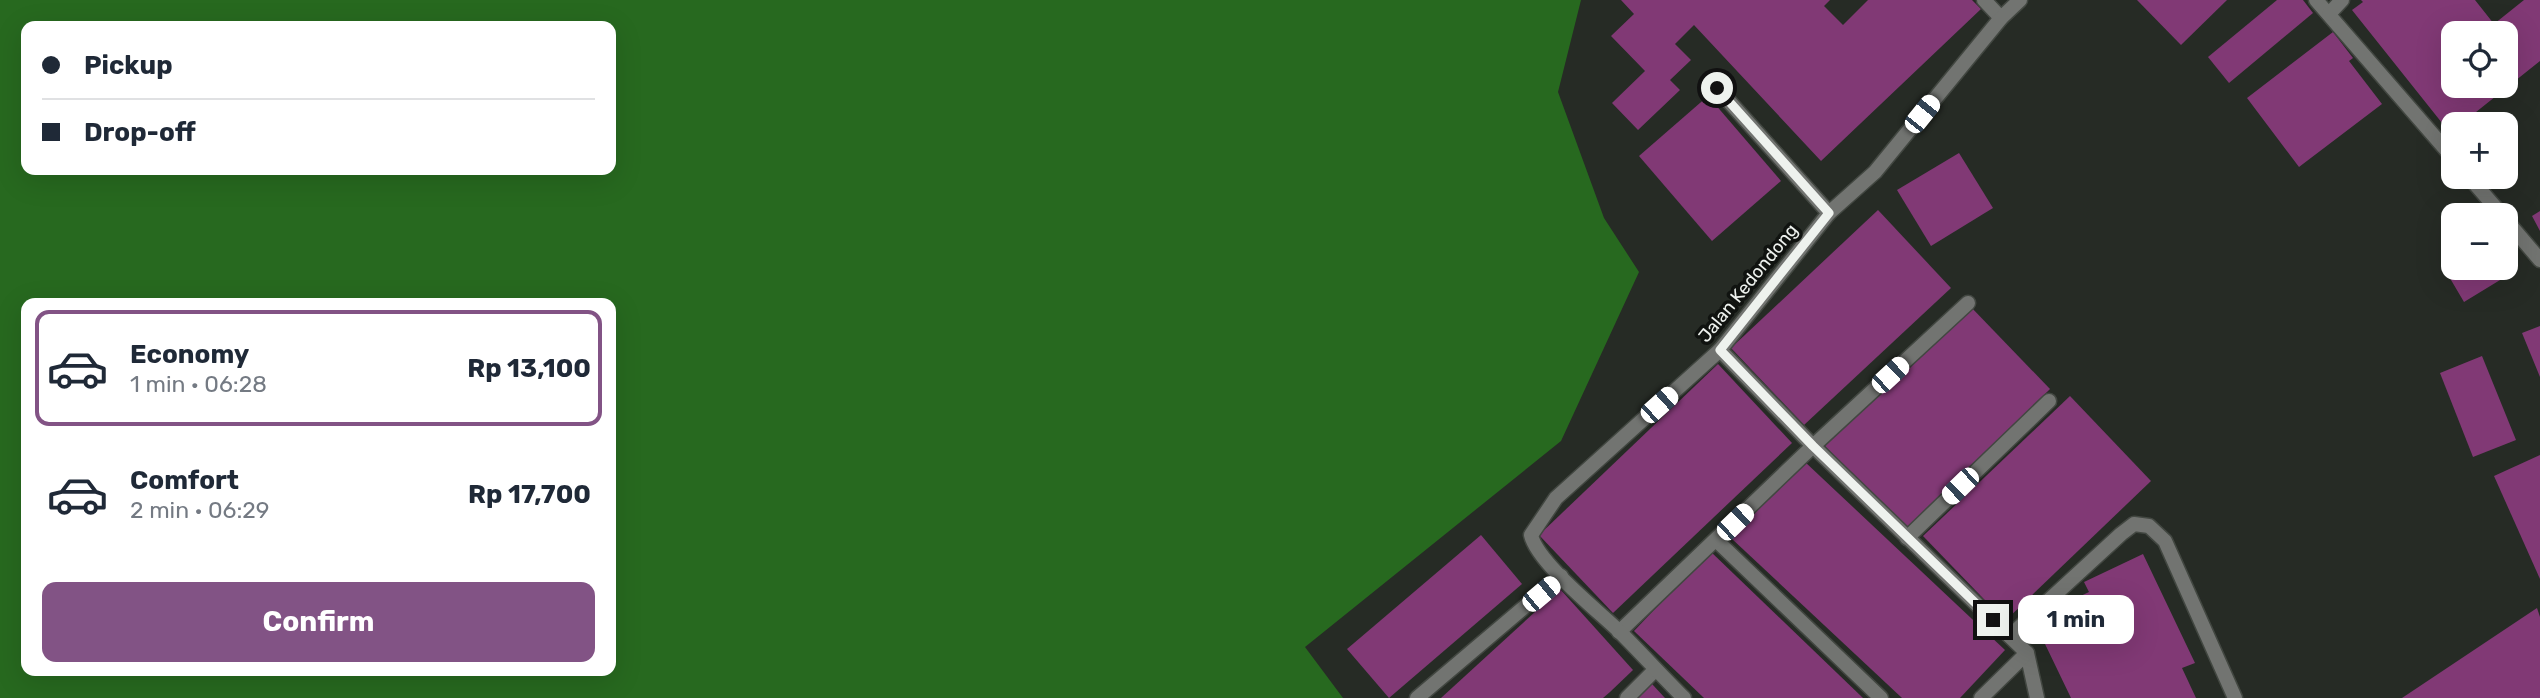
<!DOCTYPE html>
<meta charset="utf-8">
<style>
body{margin:0;font-family:Rubik,sans-serif;background:#f2f2f3;color:#1f2937;height:100vh;display:flex;flex-direction:column;font-size:26px;white-space:nowrap}
*{box-sizing:border-box;margin:0}
p{font-size:23px;color:#747a83}
.icon{flex:none;width:38px;height:38px;fill:none;stroke:currentColor;stroke-width:2;stroke-linecap:round;stroke-linejoin:round}
.map{position:relative;flex:1;overflow:hidden}
.side{position:absolute;left:21px;top:298px;width:595px;height:378px;display:flex;flex-direction:column;background:#fff;border-radius:14px;box-shadow:0 7px 28px #0002}
.side>*{flex:none}
.guide{position:absolute;left:21px;top:21px;width:595px;height:154px;border-radius:14px;box-shadow:0 7px 28px #0002;display:grid;align-content:center;height:154px;padding:0 21px;background:#fff}
.buttons{position:absolute;left:2441px;top:21px;display:grid;gap:14px}
.buttons a{display:grid;place-items:center;width:77px;height:77px;border-radius:14px;background:#fff;box-shadow:0 7px 28px #0002;font-size:35px}
.end{position:absolute;width:32px;height:32px;margin:-16px;border:9px solid #eef2ee;background:#111;box-shadow:0 0 0 4px #111}
.from{border-radius:50%}
.bubble{position:absolute;height:49px;border-radius:14px;background:#fff;box-shadow:0 7px 28px #0002;font-size:23px;font-weight:700;line-height:49px;text-align:center}
.car{position:absolute;width:21px;height:42px;margin:-21px -10px;border-radius:9px;box-shadow:0 0 5px 2px #0007;background:linear-gradient(#fff 24%,#345 0 40%,#fff 0 76%,#345 0 86%,#fff 0)}
.guide b{display:flex;align-items:center;gap:24px;height:66px;font-size:26px}
.guide b+b{border-top:2px solid #e0e1e3}
.guide i{width:18px;height:18px;background:#1f2937}
ul{padding:12px 0 0;list-style:none}
li{display:flex;align-items:center;gap:21px;height:116px;margin:0 14px 10px;padding:0 7px;border:4px solid transparent;border-radius:14px}
li div{flex:1}
li b{display:block;font-size:26px}
li em{font-style:normal;font-weight:700}
li.active{border-color:#825385}
li>.icon{width:63px;height:63px;stroke-width:1.5}
.primary-button{display:flex;gap:14px;margin-top:auto;padding:14px 21px}
.primary-button a{flex:1;height:80px;border-radius:14px;background:#825385;color:#fff;font-size:28px;font-weight:700;line-height:80px;text-align:center}
.map>svg:first-child{display:block}
.forest{fill:#27691f;fill-rule:evenodd}
.building{fill:#813975;fill-rule:evenodd}
.lines{fill:none;stroke-linecap:round;stroke-linejoin:round}
.street-casing{stroke:#424741;stroke-width:17}
.street{stroke:#727471;stroke-width:14}
.route{stroke:#eef2ee;stroke-width:9}
.labels{text-anchor:middle;dominant-baseline:central;stroke-width:7;stroke-linejoin:round;paint-order:stroke}
.street-label{font-size:18px;fill:#eef2ee;stroke:#101310}
</style>
<div class="map">
<svg width="2540" height="698" viewBox="0 0 2540 698">
<rect width="100%" height="100%" fill="#262b25"/>
<path class="forest" d="M0,0H1581L1558,92L1604,218L1639,272L1561,441L1305,647L1343,698H0ZM26,26H611V170H26ZM26,303H611V670H26Z"/>
<g class="building">
<path d="M1621,0H1830L1824,6L1843,25L1868,0H1972L1981,9L1821,161L1694,25L1675,44L1691,60L1670,80L1680,90L1638,130L1612,103L1645,71L1611,36L1634,14Z"/>
<path d="M2137,0H2227L2181,45Z"/>
<path d="M2277,0H2303L2313,13L2229,83L2208,57Z"/>
<path d="M2361,0H2475L2494,24L2524,0H2540V61L2461,124H2454V130L2450,133L2352,10L2363,2ZM2454,33H2506V86H2454Z"/>
<path d="M2333,32L2353,58L2349,61L2382,104L2299,167L2247,98Z"/>
<path d="M1708,96L1781,181L1712,241L1639,156Z"/>
<path d="M1959,153L1993,208L1931,246L1897,190Z"/>
<path d="M1878,210L1951,288L1804,425L1731,348Z"/>
<path d="M2540,211V231L2532,216Z"/>
<path d="M2454,255V268H2500L2505,277L2464,302L2441,263Z"/>
<path d="M1969,305L2050,389L1907,530L1825,446Z"/>
<path d="M2540,326V377L2522,333Z"/>
<path d="M2482,356L2516,440L2473,457L2440,373Z"/>
<path d="M1718,364L1792,443L1613,613L1539,535Z"/>
<path d="M2070,396L2151,481L2005,621L1923,536Z"/>
<path d="M2540,455V579L2494,476Z"/>
<path d="M1804,461L2005,650L1960,698H1902L1731,538Z"/>
<path d="M1481,535L1522,584L1389,698L1347,649Z"/>
<path d="M1710,551L1863,698H1704L1634,631Z"/>
<path d="M2143,554L2195,663L2182,668L2196,698H2071L2033,619L2089,592L2084,582Z"/>
<path d="M1560,589L1633,670L1610,692L1603,698H1441Z"/>
<path d="M2537,608L2540,617V698H2402Z"/>
<path d="M1652,684L1665,698H1638Z"/>
</g>
<g class="lines">
<g class="street-casing">
<g id="street">
<path d="M1984,0L2001,18"/>
<path d="M2316,0L2454,159"/>
<path d="M2329,14L2342,0"/>
<path d="M1717,88L1829,213"/>
<path d="M2469,177L2502,215"/>
<path d="M2506,220L2540,260"/>
<path d="M1720,350L1813,446L2027,653L2037,698"/>
<path d="M1907,538L2049,401"/>
<path d="M1716,540L1881,698"/>
<path d="M1619,632L1813,446L1968,303"/>
<path d="M2010,636L2121,534L2134,524L2149,526L2165,541L2235,698"/>
<path d="M1417,698L1561,576"/>
<path d="M1627,698L1655,670"/>
<path d="M1684,698C1662,676 1641,653 1619,631C1597,610 1537,562 1531,535L1556,498L1720,350L1829,213L1875,172L2001,18L2020,0"/>
<path d="M1981,698L2027,653"/>
</g>
</g>
<use href="#street" class="street"/>
</g>
<g class="lines">
<path class="route" d="M1717,88L1829,213L1720,350L1813,446L1993,620"/>
</g>
<g class="labels">
<g class="street-label">
<text transform="translate(1748 283) rotate(-51)">Jalan Kedondong</text>
</g>
</g>
</svg>
<div class="buttons">
<a><svg class="icon" aria-label="locate" viewBox="0 0 24 24"><circle cx="12" cy="12" r="6"/><path d="M12 2v4M12 18v4M2 12h4M18 12h4"/></svg></a>
<a>+</a>
<a>−</a>
</div>
<i class="end from" style="left:1717px;top:88px"></i>
<i class="end" style="left:1993px;top:620px"></i>
<div class="bubble" style="left:2018px;top:595px;width:116px">1 min</div>
<i class="car" style="left:1922px;top:114px;rotate:39deg"></i>
<i class="car" style="left:1890px;top:375px;rotate:47deg"></i>
<i class="car" style="left:1659px;top:405px;rotate:48deg"></i>
<i class="car" style="left:1960px;top:486px;rotate:226deg"></i>
<i class="car" style="left:1735px;top:522px;rotate:46deg"></i>
<i class="car" style="left:1541px;top:594px;rotate:50deg"></i>
<div class="guide">
<b><i class="from"></i>Pickup</b>
<b><i></i>Drop-off</b>
</div>
<section class="side">
<ul>
<li class="active"><svg class="icon" aria-label="car" viewBox="0 0 24 24"><path d="M5 17H2v-5l4-1 3-4h7l3 4 3 1v5h-3M9 17h6M6 11h13"/><circle cx="7" cy="17" r="2"/><circle cx="17" cy="17" r="2"/></svg><div><b>Economy</b><p>1 min · 06:28</p></div><em>Rp 13,100</em></li>
<li><svg class="icon" aria-label="car" viewBox="0 0 24 24"><path d="M5 17H2v-5l4-1 3-4h7l3 4 3 1v5h-3M9 17h6M6 11h13"/><circle cx="7" cy="17" r="2"/><circle cx="17" cy="17" r="2"/></svg><div><b>Comfort</b><p>2 min · 06:29</p></div><em>Rp 17,700</em></li>
</ul>
<div class="primary-button"><a>Confirm</a></div>
</section>
</div>
